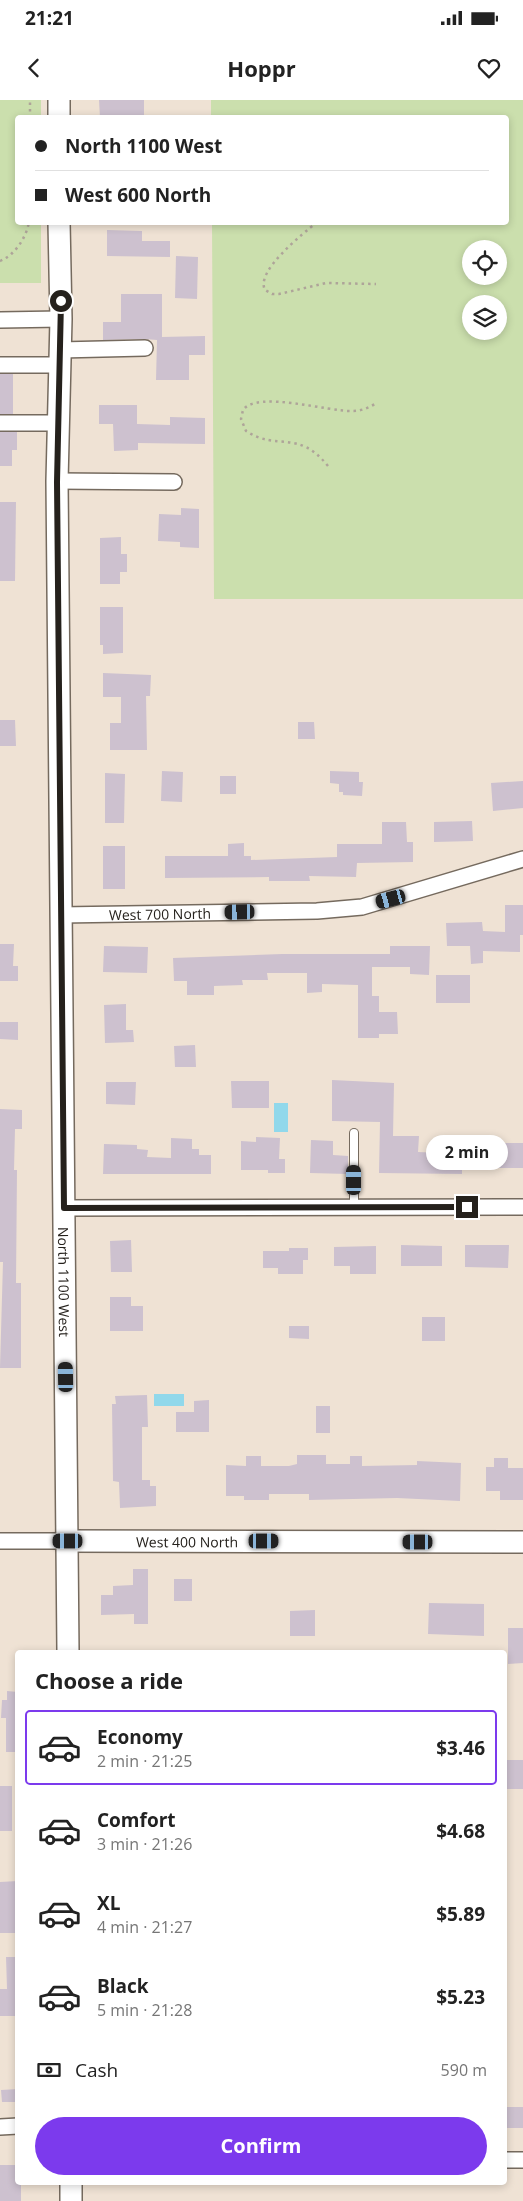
<!DOCTYPE html>
<meta charset="utf-8">
<style>
body{margin:0;font-family:"Open Sans",sans-serif;background:#f6f6f6;color:#222;height:100vh;display:flex;flex-direction:column;font-size:19px;white-space:nowrap}
*{box-sizing:border-box;margin:0}
p{font-size:16px;color:#767676}
.icon{flex:none;width:28px;height:28px;fill:none;stroke:currentColor;stroke-width:2;stroke-linecap:round;stroke-linejoin:round}
.map{position:relative;flex:1;overflow:hidden}
.drawer{position:absolute;left:15px;top:1550px;width:492px;height:535px;display:flex;flex-direction:column;background:#fff;border-radius:5px;box-shadow:0 2px 8px #0003}
.drawer>*{flex:none}
.top-card{position:absolute;left:15px;top:15px;width:494px;height:110px;border-radius:5px;box-shadow:0 2px 8px #0003;display:grid;align-content:center;height:110px;padding:0 20px;background:#fff}
.controls{position:absolute;left:462px;top:140px;display:grid;gap:10px}
.controls a{display:grid;place-items:center;width:45px;height:45px;border-radius:50%;background:#fff;box-shadow:0 2px 8px #0003;font-size:25px}
.end{position:absolute;width:22px;height:22px;margin:-11px;border:6px solid #25211c;background:#fff;box-shadow:0 0 0 2px #fff}
.from{border-radius:50%}
.bubble{position:absolute;height:35px;border-radius:18px;background:#fff;box-shadow:0 2px 8px #0003;font-size:16px;font-weight:700;line-height:35px;text-align:center}
.car{position:absolute;width:15px;height:30px;margin:-15px -8px;border-radius:6px;box-shadow:0 0 4px 1px #0007;background:linear-gradient(#222 24%,#8ab4d8 0 40%,#222 0 76%,#8ab4d8 0 86%,#222 0)}
.top-card b{display:flex;align-items:center;gap:18px;height:48px;font-size:19px}
.top-card b+b{border-top:1px solid #e0e0e0}
.top-card i{width:12px;height:12px;background:#222}
ul{padding:0;list-style:none}
li{display:flex;align-items:center;gap:15px;height:75px;margin:0 10px 8px;padding:0 10px;border:2px solid transparent;border-radius:5px}
li div{flex:1}
li b{display:block;font-size:19px}
li em{font-style:normal;font-weight:700}
li.active{border-color:#7c3aed}
li>.icon{width:45px;height:45px;stroke-width:1.5}
h2{padding:0 20px;font-size:22px;line-height:60px}
.pay{display:flex;align-items:center;gap:12px;height:55px;padding:0 20px;font-size:19px}
.pay p{margin-inline-start:auto}
.cta{display:flex;gap:10px;margin-top:auto;padding:10px 20px}
.cta a{flex:1;height:58px;border-radius:30px;background:#7c3aed;color:#fff;font-size:20px;font-weight:700;line-height:58px;text-align:center}
.status{display:flex;justify-content:space-between;align-items:center;height:35px;padding:0 25px;background:#fff;direction:ltr}
.status svg{height:14px;fill:currentColor}
header{display:flex;justify-content:space-between;align-items:center;height:65px;padding:0 20px;background:#fff;font-size:22px;font-weight:700}
.map>svg:first-child{display:block}
.green{fill:#cbdfad;fill-rule:evenodd}
.water{fill:#91d8eb}
.building{fill:#cdc1cf}
.lines{fill:none;stroke-linecap:round;stroke-linejoin:round}
.lane-casing{stroke:#756a5e;stroke-width:10}
.street-casing{stroke:#756a5e;stroke-width:18}
.secondary-casing{stroke:#756a5e;stroke-width:24}
.path{stroke:#aea499;stroke-width:2.5;stroke-dasharray:2.5 4;stroke-linecap:butt}
.lane{stroke:#fff;stroke-width:8}
.street{stroke:#fff;stroke-width:15}
.secondary{stroke:#fff;stroke-width:21}
.route{stroke:#25211c;stroke-width:6}
.labels{text-anchor:middle;dominant-baseline:central;stroke-width:5;stroke-linejoin:round;paint-order:stroke}
.street-label{font-size:14px;fill:#25211c;stroke:#fcf0e1}
</style>
<div class="status"><b>21:21</b><svg viewBox="0 0 49 12"><path d="M0 12V9h3v3zM5 12V6h3v6zM10 12V3h3v9zM15 12V0h3v12zM26 1h20v11H26zM47 4h2v5h-2z"/></svg></div>
<header><svg class="icon" aria-label="back" viewBox="0 0 24 24"><path d="M15 5l-7 7 7 7"/></svg>Hoppr<svg class="icon" aria-label="heart" viewBox="0 0 24 24"><path d="M12 20l-8-8c-3-5 5-10 8-4 3-6 11-1 8 4z"/></svg></header>
<div class="map">
<svg width="523" height="2101" viewBox="0 0 523 2101">
<rect width="100%" height="100%" fill="#efe2d4"/>
<g class="green">
<path d="M0,0H41V17L18,18V122L41,123V183H0Z"/>
<path d="M211,0H523V499H214L212,123L506,122V18L211,17ZM471,149H499V176H471ZM471,204H499V231H471Z"/>
</g>
<g class="water">
<rect x="274" y="1003" width="14" height="29"/>
<rect x="154" y="1294" width="30" height="12"/>
</g>
<g class="building">
<path d="M99,0H144V18H100Z"/>
<path d="M107,130L142,131V141H170V157L107,156Z"/>
<path d="M176,156L198,157L197,199L175,198Z"/>
<path d="M121,194H162V237L205,236V255H189V280H156L157,240L145,239L103,240V222H121Z"/>
<rect x="0" y="274" width="13" height="40"/>
<path d="M99,305H137V324L170,325V317L205,318V344L138,343V350L114,351L113,324H99Z"/>
<path d="M0,332H17V350H12V366H0Z"/>
<path d="M0,402H16L15,481H0Z"/>
<path d="M181,408L199,409V448L180,447V442L158,441L159,414L181,415Z"/>
<path d="M121,437V454H127V472H120V484H100V438Z"/>
<path d="M100,507H123V553L103,554V545H100Z"/>
<path d="M103,573L151,575L150,596H146L147,650H110V623H121V597H103Z"/>
<path d="M0,620H15L16,646H0Z"/>
<path d="M298,622H314L315,639H298Z"/>
<path d="M162,671L183,672L182,702L161,701Z"/>
<path d="M330,671L359,672V682H363L362,696L343,695V692H339V684L330,683Z"/>
<path d="M105,673L125,674L124,723H105Z"/>
<rect x="220" y="676" width="16" height="18"/>
<path d="M523,681V708L493,711L491,683Z"/>
<path d="M472,721L473,741L434,742V722Z"/>
<path d="M382,722H406L407,742H413V762L357,763L356,777L309,776L310,781H269V777L165,778V756H228V744L244,743V756H251V760L337,757V744H382Z"/>
<rect x="103" y="746" width="22" height="43"/>
<path d="M505,805H523V835H520V852L483,851V863L471,864L470,846H447L446,823L482,822L483,831L505,832Z"/>
<path d="M0,844H14L13,866H18V881H0Z"/>
<path d="M104,846L148,847L147,873L103,872Z"/>
<path d="M390,846H430L429,875L410,874V867H372V896H379V912H397L398,934H379V938H358V885L322,884V892L307,893V873H267L268,880H242L243,885L214,886V895H187V881H174L173,858L282,854H390Z"/>
<rect x="436" y="875" width="34" height="28"/>
<path d="M126,904V930H133L134,942L105,943L104,905Z"/>
<path d="M0,922H18V940L0,939Z"/>
<path d="M195,945L196,967H175L174,946Z"/>
<path d="M332,980L394,983L393,1036H419L418,1052L442,1053V1043H523V1068H462V1074L379,1073L380,1022L332,1021Z"/>
<path d="M231,981H269V1008H232Z"/>
<path d="M106,982H136L135,1005L106,1004Z"/>
<path d="M0,1009L22,1010V1029H15L14,1070H17L16,1183H21V1268H0L3,1162H0Z"/>
<path d="M256,1037L280,1038L279,1059H285V1073H268V1070H241V1041L256,1042Z"/>
<path d="M171,1038L192,1039V1049H199V1055H211V1074H103L104,1044L137,1045V1049L148,1050L147,1057L171,1058Z"/>
<path d="M311,1040L333,1041V1055L348,1056V1074L310,1073Z"/>
<path d="M131,1140L132,1172H111L110,1141Z"/>
<path d="M401,1145L442,1146V1166H401Z"/>
<path d="M465,1145H509L508,1168L465,1167Z"/>
<path d="M376,1146V1174H350V1166H334V1147Z"/>
<path d="M289,1148H308V1160H303V1174H278V1168H263V1151H289Z"/>
<path d="M110,1197H131V1206H143V1231H110Z"/>
<rect x="422" y="1217" width="23" height="24"/>
<path d="M289,1226H309V1239L289,1238Z"/>
<path d="M147,1295L148,1327H142V1380H150V1386H156V1406L120,1408L119,1382L113,1381L112,1304H116L115,1296Z"/>
<path d="M209,1300V1332H176V1312H194V1301Z"/>
<rect x="316" y="1306" width="14" height="27"/>
<path d="M297,1355H326V1364H350V1356H362V1366L417,1365V1361L461,1363L460,1401L397,1398L309,1400V1394H269V1400H244V1396H226V1365L246,1366V1356H261V1366H289L297,1364Z"/>
<path d="M494,1358H508V1368H523V1400H500V1391H486V1367H494Z"/>
<path d="M133,1469H148V1524H134V1514L101,1515V1495H113V1486L133,1485Z"/>
<rect x="174" y="1479" width="18" height="22"/>
<path d="M429,1503L484,1504V1536L428,1534Z"/>
<path d="M315,1510V1536H290V1511Z"/>
<path d="M508,1528H523V1563L508,1564Z"/>
<path d="M7,1591L18,1592V1652H6V1618H1L2,1600H7Z"/>
<path d="M505,1660H523V1689H506Z"/>
<rect x="0" y="1686" width="12" height="45"/>
<path d="M18,1781V1833H0V1782Z"/>
<path d="M6,1857H18V1916H0V1889H7Z"/>
<path d="M18,1989V2002H2L1,1990Z"/>
<rect x="505" y="2007" width="18" height="21"/>
<path d="M0,2065H18V2082H21V2101H0Z"/>
</g>
<g class="lines">
<g class="lane-casing">
<path id="lane" d="M354,1107V1033"/>
</g>
<g class="street-casing">
<g id="street">
<path d="M0,220L61,219"/>
<path d="M60,250L145,248"/>
<path d="M0,265H59"/>
<path d="M0,323H58"/>
<path d="M57,381L174,382"/>
<path id="s1" d="M60,815L317,811L362,807L523,759"/>
<path d="M64,1108L523,1107"/>
<path d="M0,1441H68"/>
<path d="M0,2027L18,2026"/>
<path d="M505,2060H523"/>
</g>
</g>
<g class="secondary-casing">
<g id="secondary">
<path d="M59,0V18"/>
<path id="s2" d="M59,122L61,219L57,381L68,1552"/>
<path id="s3" d="M68,1441L523,1442"/>
<path d="M71,2101V2082"/>
</g>
</g>
<g class="path">
<path d="M30,18V0"/>
<path d="M317,122C303,134 255,171 265,190L272,194H279L326,183L376,184"/>
<path d="M0,161C15,155 26,138 29,122"/>
<path d="M328,366C297,328 278,352 246,331L241,319L243,310C257,290 329,312 353,311C361,311 368,308 375,304"/>
</g>
<use href="#lane" class="lane"/>
<use href="#street" class="street"/>
<use href="#secondary" class="secondary"/>
</g>
<g class="lines">
<path class="route" d="M61,201L57,382L64,1108L467,1107"/>
</g>
<g class="labels">
<g class="street-label">
<text stroke="none"><textPath href="#s1" startOffset="100">West 700 North</textPath></text>
<text stroke="none"><textPath href="#s2" startOffset="1060">North 1100 West</textPath></text>
<text stroke="none"><textPath href="#s3" startOffset="119">West 400 North</textPath></text>
</g>
</g>
</svg>
<div class="controls">
<a><svg class="icon" aria-label="locate" viewBox="0 0 24 24"><circle cx="12" cy="12" r="6"/><path d="M12 2v4M12 18v4M2 12h4M18 12h4"/></svg></a>
<a><svg class="icon" aria-label="layers" viewBox="0 0 24 24"><path d="M12 4l9 5-9 5-9-5zM3 14l9 5 9-5"/></svg></a>
</div>
<i class="end from" style="left:61px;top:201px"></i>
<i class="end" style="left:467px;top:1107px"></i>
<div class="bubble" style="left:426px;top:1035px;width:82px">2 min</div>
<i class="car" style="left:391px;top:799px;rotate:255deg"></i>
<i class="car" style="left:240px;top:812px;rotate:269deg"></i>
<i class="car" style="left:354px;top:1080px;rotate:0deg"></i>
<i class="car" style="left:66px;top:1277px;rotate:359deg"></i>
<i class="car" style="left:68px;top:1441px;rotate:270deg"></i>
<i class="car" style="left:264px;top:1441px;rotate:90deg"></i>
<i class="car" style="left:418px;top:1442px;rotate:270deg"></i>
<div class="top-card">
<b><i class="from"></i>North 1100 West</b>
<b><i></i>West 600 North</b>
</div>
<section class="drawer">
<h2>Choose a ride</h2>
<ul>
<li class="active"><svg class="icon" aria-label="car" viewBox="0 0 24 24"><path d="M5 17H2v-5l4-1 3-4h7l3 4 3 1v5h-3M9 17h6M6 11h13"/><circle cx="7" cy="17" r="2"/><circle cx="17" cy="17" r="2"/></svg><div><b>Economy</b><p>2 min · 21:25</p></div><em>$3.46</em></li>
<li><svg class="icon" aria-label="car" viewBox="0 0 24 24"><path d="M5 17H2v-5l4-1 3-4h7l3 4 3 1v5h-3M9 17h6M6 11h13"/><circle cx="7" cy="17" r="2"/><circle cx="17" cy="17" r="2"/></svg><div><b>Comfort</b><p>3 min · 21:26</p></div><em>$4.68</em></li>
<li><svg class="icon" aria-label="car" viewBox="0 0 24 24"><path d="M5 17H2v-5l4-1 3-4h7l3 4 3 1v5h-3M9 17h6M6 11h13"/><circle cx="7" cy="17" r="2"/><circle cx="17" cy="17" r="2"/></svg><div><b>XL</b><p>4 min · 21:27</p></div><em>$5.89</em></li>
<li><svg class="icon" aria-label="car" viewBox="0 0 24 24"><path d="M5 17H2v-5l4-1 3-4h7l3 4 3 1v5h-3M9 17h6M6 11h13"/><circle cx="7" cy="17" r="2"/><circle cx="17" cy="17" r="2"/></svg><div><b>Black</b><p>5 min · 21:28</p></div><em>$5.23</em></li>
</ul>
<div class="pay"><svg class="icon" aria-label="cash" viewBox="0 0 24 24"><path d="M3 7h18v10H3z"/><circle cx="12" cy="12" r="2"/></svg>Cash<p>590 m</p></div>
<div class="cta"><a>Confirm</a></div>
</section>
</div>
